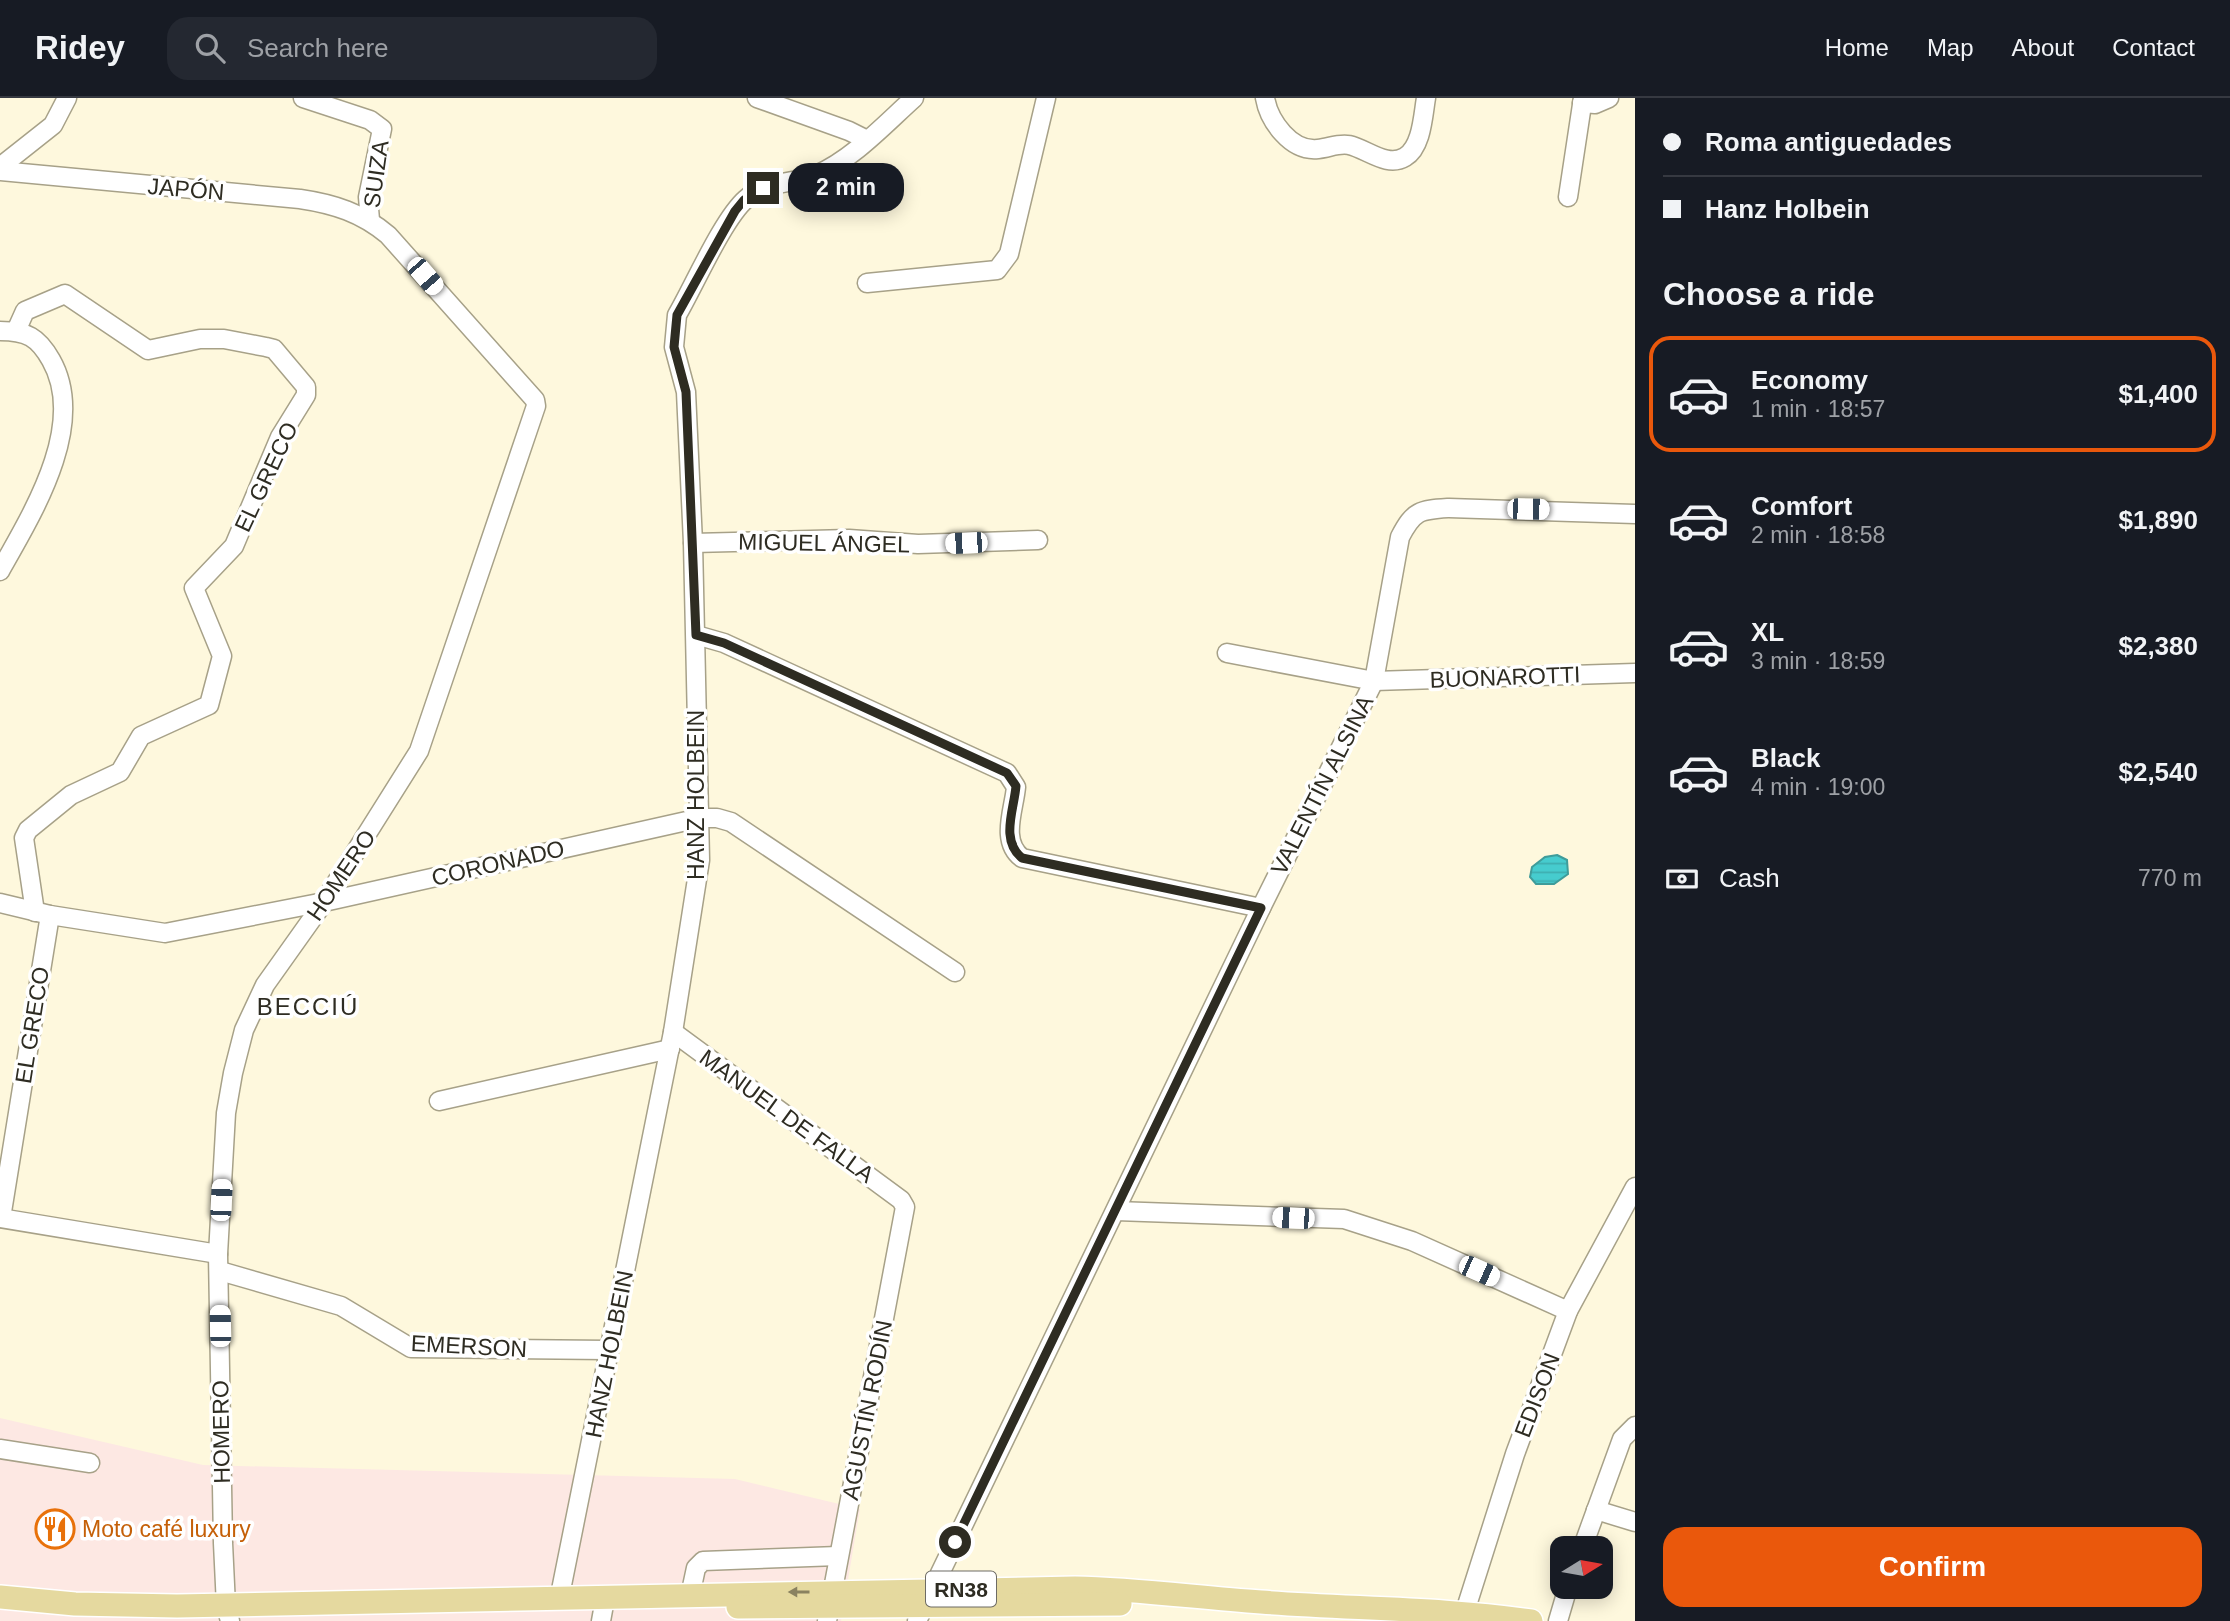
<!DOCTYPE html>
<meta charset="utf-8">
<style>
body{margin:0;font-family:Helvetica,sans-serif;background:#242831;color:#f1f3f6;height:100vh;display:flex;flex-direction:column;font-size:26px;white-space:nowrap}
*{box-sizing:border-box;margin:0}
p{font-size:23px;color:#9ea1a6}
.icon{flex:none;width:38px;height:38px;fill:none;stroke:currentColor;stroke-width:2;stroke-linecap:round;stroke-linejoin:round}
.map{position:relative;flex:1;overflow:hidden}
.panel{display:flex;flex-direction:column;background:#171b24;width:595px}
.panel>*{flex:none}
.top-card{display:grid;align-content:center;height:154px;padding:0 28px;background:#171b24}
.needle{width:46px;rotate:79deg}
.fabs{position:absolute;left:1550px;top:1438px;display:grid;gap:14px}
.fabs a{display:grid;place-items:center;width:63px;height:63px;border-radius:14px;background:#171b24;box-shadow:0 4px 18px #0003;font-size:35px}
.end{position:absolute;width:32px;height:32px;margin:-16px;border:9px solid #2e2c22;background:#fff;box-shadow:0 0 0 4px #fff}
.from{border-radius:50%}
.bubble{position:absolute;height:49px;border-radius:21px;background:#171b24;box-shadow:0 4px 18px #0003;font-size:23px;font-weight:700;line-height:49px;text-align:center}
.car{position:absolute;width:21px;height:42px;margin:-21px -10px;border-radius:9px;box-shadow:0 0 5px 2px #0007;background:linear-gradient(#fff 24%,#345 0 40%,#fff 0 76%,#345 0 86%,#fff 0)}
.top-card b{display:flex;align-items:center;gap:24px;height:66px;font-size:26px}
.top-card b+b{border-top:2px solid #363941}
.top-card i{width:18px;height:18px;background:#f1f3f6}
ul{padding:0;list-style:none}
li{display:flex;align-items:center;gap:21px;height:116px;margin:0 14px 10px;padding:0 14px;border:4px solid transparent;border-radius:21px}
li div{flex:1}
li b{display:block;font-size:26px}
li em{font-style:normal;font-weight:700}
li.selected{border-color:#ea580c}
li>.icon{width:63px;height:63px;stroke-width:1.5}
h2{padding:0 28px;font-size:32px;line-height:84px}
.pay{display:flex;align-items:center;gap:18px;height:77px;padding:0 28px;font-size:26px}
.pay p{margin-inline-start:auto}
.primary-button{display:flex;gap:14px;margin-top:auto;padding:14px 28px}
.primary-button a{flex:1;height:80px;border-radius:21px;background:#ea580c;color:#fff;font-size:28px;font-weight:700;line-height:80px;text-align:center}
header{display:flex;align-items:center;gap:42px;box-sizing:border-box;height:98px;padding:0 35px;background:#171b24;border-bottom:2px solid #363941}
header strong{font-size:33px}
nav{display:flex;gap:38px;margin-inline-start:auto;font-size:24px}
.search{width:490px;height:63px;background:#242831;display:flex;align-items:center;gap:18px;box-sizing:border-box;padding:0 24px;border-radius:21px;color:#9ea1a6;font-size:26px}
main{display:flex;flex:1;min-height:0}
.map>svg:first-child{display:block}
.commercial{fill:#fde8e3}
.water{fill:url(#water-rules);stroke:#3f9c9a;stroke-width:2}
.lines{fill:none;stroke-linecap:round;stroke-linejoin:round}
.minor-casing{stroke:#a7a188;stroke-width:21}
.major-casing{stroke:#fff;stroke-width:26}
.minor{stroke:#fff;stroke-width:18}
.major{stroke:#e5d99f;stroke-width:23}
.oneway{fill:#8a8260}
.route{stroke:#2e2c22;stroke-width:9}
.labels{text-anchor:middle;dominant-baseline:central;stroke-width:7;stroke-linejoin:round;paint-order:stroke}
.shield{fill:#fff;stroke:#6d6b64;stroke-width:2}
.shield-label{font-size:21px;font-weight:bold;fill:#2e2c22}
.street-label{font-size:23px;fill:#2e2c22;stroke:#fff}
.food-label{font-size:23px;fill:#c56008;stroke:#fff;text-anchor:start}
.neighbourhood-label{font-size:24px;letter-spacing:2px;fill:#2e2c22;stroke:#fff}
</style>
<header>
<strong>Ridey</strong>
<div class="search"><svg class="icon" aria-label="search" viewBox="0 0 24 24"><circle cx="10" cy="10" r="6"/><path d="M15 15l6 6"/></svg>Search here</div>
<nav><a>Home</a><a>Map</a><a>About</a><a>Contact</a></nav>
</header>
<main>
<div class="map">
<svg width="1635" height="1523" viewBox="0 0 1635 1523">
<defs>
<pattern id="water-rules" width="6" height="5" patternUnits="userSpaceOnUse" patternTransform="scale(1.75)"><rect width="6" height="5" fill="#46ccce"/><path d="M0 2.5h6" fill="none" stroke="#3eafb1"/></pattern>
</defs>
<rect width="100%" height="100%" fill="#fef8dd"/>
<path class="commercial" d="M0,1320L203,1367L735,1381L860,1411L841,1523H0Z"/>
<path class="water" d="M1557,757L1567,762L1568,776L1554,786H1536L1530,779L1532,769L1545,759Z"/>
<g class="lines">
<g class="minor-casing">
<g id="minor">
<path d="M303,0L370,22L382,31L368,99L370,122"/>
<path d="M757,0L849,33L867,42"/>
<path d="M1265,0C1269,23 1291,54 1318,51C1329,50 1338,45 1349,47C1367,51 1387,70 1405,59C1422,49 1423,17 1426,0"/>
<path d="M1582,5L1595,6L1609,0"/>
<path d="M0,69L53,27L67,0"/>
<path d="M0,73L300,101C334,106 362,115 388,137L535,302L536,308L419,653L324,804L265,887L244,932L233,975L226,1015L218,1156L223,1445L226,1508L230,1523"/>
<path d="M1568,99L1583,0"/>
<path d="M867,185L997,172L1009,156L1046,0"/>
<path d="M0,233C27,233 38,239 51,262C88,327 32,416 0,473"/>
<path d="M16,233L25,213L65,196L148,252L200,241H224L266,249L274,251L306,289V297L280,339L234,448L194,490L222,558L209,607L141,638L120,674L71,697L28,732L24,740L35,814"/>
<path d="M693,445L849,441L918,446L1038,442"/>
<path d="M696,537L724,545L1007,675L1016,689C1014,712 1000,743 1022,760L1261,810"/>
<path d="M1227,555L1374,583L1635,575"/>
<path d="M0,805L50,817L165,835L324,804L700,720H717L731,724L955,874"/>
<path d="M673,934L901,1102L905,1109L827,1523"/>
<path d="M439,1003L670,951"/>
<path d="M1116,1113L1344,1121L1412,1143L1568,1213"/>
<path d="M0,1120L218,1156"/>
<path d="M1,1120L50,817"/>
<path d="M220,1173L341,1208L411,1250L608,1252"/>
<path d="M0,1351L90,1365"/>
<path d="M1596,1412L1635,1424"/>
<path d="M1582,1451L1622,1341L1635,1328"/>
<path d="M690,1498L696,1470L703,1463L838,1458"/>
<path d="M559,1502L673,934L700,762L693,445L686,294L674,249L677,217C694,188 723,121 746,101C764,83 794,86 816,77C853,61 885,26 914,0"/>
<path d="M601,1523L605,1501"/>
<path d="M917,1523L1261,810L1374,583L1400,439C1414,412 1420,412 1449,410L1635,416"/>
<path d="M1462,1523L1515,1356L1568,1213L1635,1089"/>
<path d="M1558,1523L1568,1489"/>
</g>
</g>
<g class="major-casing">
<g id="major">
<path d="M0,1499L75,1506L177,1508L1075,1490C1138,1491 1199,1500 1261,1504C1351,1511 1442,1510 1531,1523"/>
<path d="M738,1509L1120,1506"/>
</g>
</g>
<use href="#minor" class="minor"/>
<use href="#major" class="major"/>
</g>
<defs><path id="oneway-solid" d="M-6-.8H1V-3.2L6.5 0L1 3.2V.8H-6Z" transform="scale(1.75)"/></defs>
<use class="oneway" href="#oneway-solid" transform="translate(799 1494) rotate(180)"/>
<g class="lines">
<path class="route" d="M763,90L744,102L735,113L677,217L674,249L686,294L696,537L724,545L1007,675L1016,688C1014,712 1000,742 1022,760L1261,810L955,1444"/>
</g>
<defs>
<g id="restaurant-ring" transform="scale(2.0125)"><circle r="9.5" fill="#fff" stroke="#e8710a" stroke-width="1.5"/><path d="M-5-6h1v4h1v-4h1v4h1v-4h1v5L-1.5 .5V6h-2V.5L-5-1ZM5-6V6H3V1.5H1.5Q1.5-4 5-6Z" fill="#e8710a"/></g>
</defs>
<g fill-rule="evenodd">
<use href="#restaurant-ring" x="55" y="1431"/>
</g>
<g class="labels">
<rect class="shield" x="926" y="1473.5" width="70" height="35" rx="5"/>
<g class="shield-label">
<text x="961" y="1491">RN38</text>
</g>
<g class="street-label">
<text transform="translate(376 76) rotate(-82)">SUIZA</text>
<text transform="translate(186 91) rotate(5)">JAPÓN</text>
<text transform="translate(266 379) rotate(-65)">EL GRECO</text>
<text transform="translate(824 445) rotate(1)">MIGUEL ÁNGEL</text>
<text transform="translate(1505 579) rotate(-2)">BUONAROTTI</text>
<text transform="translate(1322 687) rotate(-63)">VALENTÍN ALSINA</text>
<text transform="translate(696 697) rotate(-90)">HANZ HOLBEIN</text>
<text transform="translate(498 765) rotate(-13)">CORONADO</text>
<text transform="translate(341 777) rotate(-56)">HOMERO</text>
<text transform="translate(32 927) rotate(-81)">EL GRECO</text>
<text transform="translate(787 1018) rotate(36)">MANUEL DE FALLA</text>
<text transform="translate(469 1248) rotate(3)">EMERSON</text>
<text transform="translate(609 1256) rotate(-79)">HANZ HOLBEIN</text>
<text transform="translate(1537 1297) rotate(-69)">EDISON</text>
<text transform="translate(867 1312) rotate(-79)">AGUSTÍN RODÍN</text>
<text transform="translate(221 1334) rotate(-91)">HOMERO</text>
</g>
<g class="food-label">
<text x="82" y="1431">Moto café luxury</text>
</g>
<g class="neighbourhood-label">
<text x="308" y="908">BECCIÚ</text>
</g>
</g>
</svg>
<div class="fabs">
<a><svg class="needle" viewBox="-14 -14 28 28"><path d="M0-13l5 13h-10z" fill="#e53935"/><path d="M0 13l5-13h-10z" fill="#9ea1a6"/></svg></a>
</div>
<i class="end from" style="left:955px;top:1444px"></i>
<i class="end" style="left:763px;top:90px"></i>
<div class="bubble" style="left:788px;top:65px;width:116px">2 min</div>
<i class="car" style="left:425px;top:178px;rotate:139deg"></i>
<i class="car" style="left:1528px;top:411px;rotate:91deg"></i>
<i class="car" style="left:966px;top:445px;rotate:268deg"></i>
<i class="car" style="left:221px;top:1102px;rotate:3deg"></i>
<i class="car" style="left:1293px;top:1120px;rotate:272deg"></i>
<i class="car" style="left:1479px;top:1173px;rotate:114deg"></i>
<i class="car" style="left:220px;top:1228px;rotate:359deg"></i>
</div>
<section class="panel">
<div class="top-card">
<b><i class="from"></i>Roma antiguedades</b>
<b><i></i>Hanz Holbein</b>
</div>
<h2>Choose a ride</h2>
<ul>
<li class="selected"><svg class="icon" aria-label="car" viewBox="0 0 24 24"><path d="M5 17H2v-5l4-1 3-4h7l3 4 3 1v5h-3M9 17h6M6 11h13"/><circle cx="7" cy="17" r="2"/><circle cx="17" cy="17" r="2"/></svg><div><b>Economy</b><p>1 min · 18:57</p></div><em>$1,400</em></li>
<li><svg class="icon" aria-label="car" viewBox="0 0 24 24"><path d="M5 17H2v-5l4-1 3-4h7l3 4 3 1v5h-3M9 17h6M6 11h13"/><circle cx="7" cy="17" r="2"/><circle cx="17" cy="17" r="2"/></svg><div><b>Comfort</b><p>2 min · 18:58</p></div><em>$1,890</em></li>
<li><svg class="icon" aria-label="car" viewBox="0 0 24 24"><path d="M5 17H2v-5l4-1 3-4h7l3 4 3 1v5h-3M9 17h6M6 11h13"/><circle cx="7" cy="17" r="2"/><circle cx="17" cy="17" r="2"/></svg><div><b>XL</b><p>3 min · 18:59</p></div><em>$2,380</em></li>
<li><svg class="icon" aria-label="car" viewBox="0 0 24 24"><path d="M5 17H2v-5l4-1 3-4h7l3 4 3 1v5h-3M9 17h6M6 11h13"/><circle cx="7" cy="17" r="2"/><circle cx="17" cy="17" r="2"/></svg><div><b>Black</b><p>4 min · 19:00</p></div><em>$2,540</em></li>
</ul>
<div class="pay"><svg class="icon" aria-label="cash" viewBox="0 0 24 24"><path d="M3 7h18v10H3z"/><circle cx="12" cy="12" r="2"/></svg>Cash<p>770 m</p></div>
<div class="primary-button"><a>Confirm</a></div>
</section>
</main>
